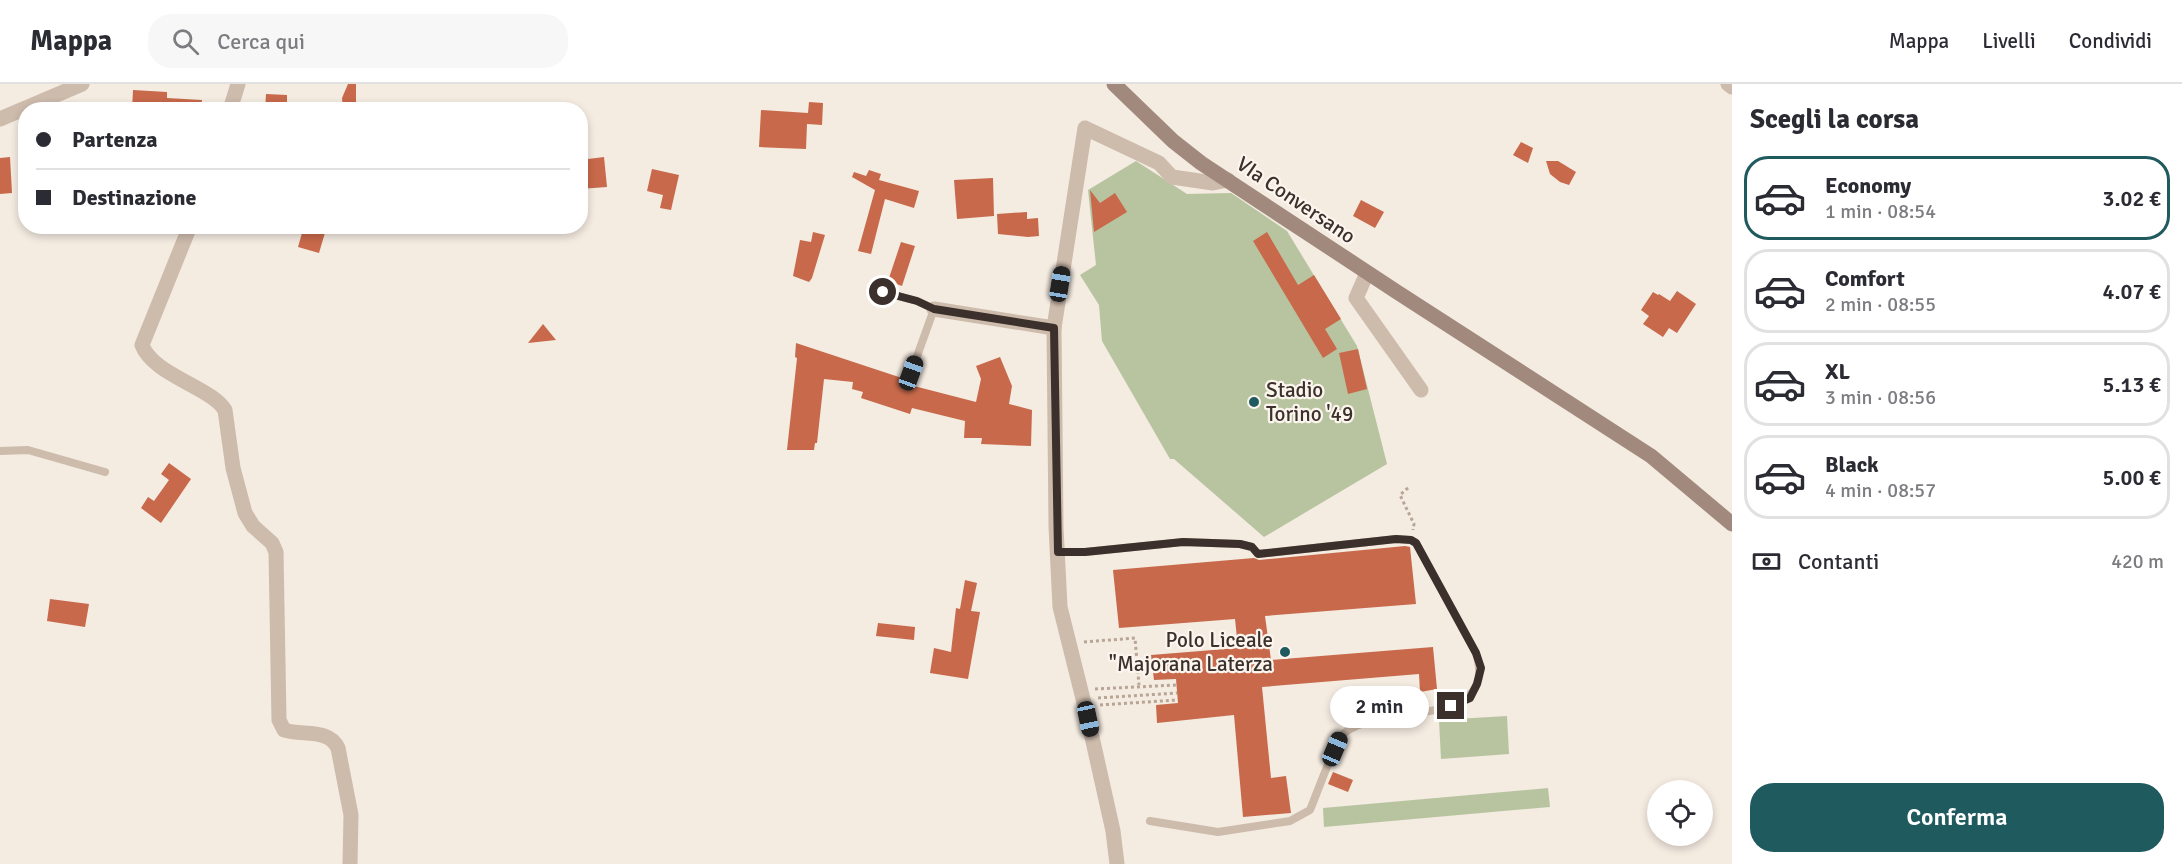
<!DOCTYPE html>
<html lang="it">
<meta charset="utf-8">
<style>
body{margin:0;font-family:Signika,sans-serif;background:#f7f7f7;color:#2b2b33;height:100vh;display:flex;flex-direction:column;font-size:22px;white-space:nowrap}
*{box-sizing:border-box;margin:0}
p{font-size:20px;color:#7c7c81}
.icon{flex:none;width:33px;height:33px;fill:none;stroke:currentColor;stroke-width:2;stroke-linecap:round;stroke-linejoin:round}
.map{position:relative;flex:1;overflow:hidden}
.panel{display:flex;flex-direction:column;background:#fff;width:450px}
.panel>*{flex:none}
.banner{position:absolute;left:18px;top:18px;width:570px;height:132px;border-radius:24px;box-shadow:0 3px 9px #0003;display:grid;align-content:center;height:132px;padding:0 18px;background:#fff}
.buttons{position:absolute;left:1647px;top:696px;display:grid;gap:12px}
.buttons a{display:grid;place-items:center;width:66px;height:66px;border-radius:50%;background:#fff;box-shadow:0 3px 9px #0003;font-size:30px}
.end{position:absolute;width:27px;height:27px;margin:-14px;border:8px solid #3b302b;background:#fff;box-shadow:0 0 0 3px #fff}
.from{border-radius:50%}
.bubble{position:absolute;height:42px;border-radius:21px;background:#fff;box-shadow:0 3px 9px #0003;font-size:20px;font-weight:600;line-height:42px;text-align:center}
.car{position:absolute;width:18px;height:36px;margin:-18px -9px;border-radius:8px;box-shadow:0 0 4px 2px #0007;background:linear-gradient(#222 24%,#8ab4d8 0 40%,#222 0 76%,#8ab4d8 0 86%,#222 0)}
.banner b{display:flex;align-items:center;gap:21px;height:57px;font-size:22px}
.banner b+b{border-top:2px solid #e1e1e2}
.banner i{width:15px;height:15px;background:#2b2b33}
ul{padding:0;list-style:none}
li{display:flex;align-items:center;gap:18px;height:84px;margin:0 12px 9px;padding:0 6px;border:3px solid #e1e1e2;border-radius:24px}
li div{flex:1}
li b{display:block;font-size:22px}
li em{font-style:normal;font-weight:600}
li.active{border-color:#1f5a5e}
li>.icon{width:54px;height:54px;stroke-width:1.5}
h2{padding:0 18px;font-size:27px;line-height:72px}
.pay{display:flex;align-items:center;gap:15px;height:66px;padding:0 18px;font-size:22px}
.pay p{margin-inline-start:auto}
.primary-button{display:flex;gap:12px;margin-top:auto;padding:12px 18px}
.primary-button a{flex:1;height:69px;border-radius:24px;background:#1f5a5e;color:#fff;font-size:24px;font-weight:600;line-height:69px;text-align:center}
header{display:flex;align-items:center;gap:36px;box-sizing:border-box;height:84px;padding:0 30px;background:#fff;border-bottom:2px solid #e1e1e2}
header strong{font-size:28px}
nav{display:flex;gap:33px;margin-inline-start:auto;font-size:21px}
.search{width:420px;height:54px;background:#f7f7f7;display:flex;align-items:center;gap:15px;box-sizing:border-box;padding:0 21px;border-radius:24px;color:#7c7c81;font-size:22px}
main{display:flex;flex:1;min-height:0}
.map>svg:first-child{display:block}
.green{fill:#b8c4a0}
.building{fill:#c8694b}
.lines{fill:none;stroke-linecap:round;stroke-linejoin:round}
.path{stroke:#b9a596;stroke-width:3;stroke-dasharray:3 3;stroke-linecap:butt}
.service{stroke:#cdbbac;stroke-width:8}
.minor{stroke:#cdbbac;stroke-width:15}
.secondary{stroke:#a18a7d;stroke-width:15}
.route{stroke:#3b302b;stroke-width:8}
.poi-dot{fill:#1f5a5e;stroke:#fbf5ee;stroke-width:2}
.labels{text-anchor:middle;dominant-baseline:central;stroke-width:4.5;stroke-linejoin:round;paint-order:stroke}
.street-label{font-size:21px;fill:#3b302b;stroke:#fbf5ee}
.poi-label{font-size:21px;fill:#3b302b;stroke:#fbf5ee;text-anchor:start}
</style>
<header>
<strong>Mappa</strong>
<div class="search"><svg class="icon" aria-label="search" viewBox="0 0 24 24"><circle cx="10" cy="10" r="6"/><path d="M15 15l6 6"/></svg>Cerca qui</div>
<nav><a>Mappa</a><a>Livelli</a><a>Condividi</a></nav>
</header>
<main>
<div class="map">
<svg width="1732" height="780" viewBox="0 0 1732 780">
<rect width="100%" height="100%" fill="#f4ebe1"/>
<g class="green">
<path d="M1136,77L1187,110L1231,109L1287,147L1357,262L1387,380L1264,453L1174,375H1170L1102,257L1099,221L1080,191L1096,181L1088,106Z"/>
<path d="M1507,632L1509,670L1441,675L1439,636Z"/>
<path d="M1548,704L1550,723L1324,743L1323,724Z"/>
</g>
<g class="building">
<path d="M348,0H356V26H343L342,14Z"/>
<path d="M133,6L167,8V14L202,16L201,26H132Z"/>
<path d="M266,10L287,11V26H265Z"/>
<path d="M809,18L823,19L822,41L807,40L806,65L759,63L761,26L808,29Z"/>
<path d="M1521,58L1533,64L1528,79L1513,71Z"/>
<path d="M10,73L12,109L0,110V74Z"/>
<path d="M604,73L607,103L580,105V76Z"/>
<path d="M1546,77H1558L1576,88L1569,101L1560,98L1550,90Z"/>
<path d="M652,85L679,91L671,126L660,124L663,111L647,107Z"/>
<path d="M869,86L881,90L879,96L919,107L914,124L885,115L871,170L858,167L875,106L852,93L854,88L866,92Z"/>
<path d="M993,94L994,132L957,135L954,96Z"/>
<path d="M1090,106L1100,119L1115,109L1127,128L1094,148Z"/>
<path d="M1361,116L1384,128L1375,144L1353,132Z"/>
<path d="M1027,128V135L1038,134L1039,152L1028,153L998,150L997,130Z"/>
<path d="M304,142H327L319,169L298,163Z"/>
<path d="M813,148L825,151L812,194L809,198L793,192L800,156L811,158Z"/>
<path d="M1267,148L1298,201L1314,191L1341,235L1325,245L1337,265L1323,274L1253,157Z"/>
<path d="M901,158L915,162L902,202L888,197Z"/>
<path d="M1677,207L1696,220L1677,249L1669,244L1663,253L1643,240L1649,232L1641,226L1653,208L1658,211L1659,210L1670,217Z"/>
<path d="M543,240L556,256L528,259Z"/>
<path d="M796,259L914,298V302L976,318L981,295L976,282L1000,273L1012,302L1009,320L1032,326L1031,362L981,360L982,354H964L965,337L912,324L910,330L861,314L863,308L852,305L853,298L824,295L817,359H815L814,366H787L797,274L795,273Z"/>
<path d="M1358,265L1367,305L1348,310L1339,269Z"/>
<path d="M169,379L191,395L161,439L141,424L148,413L154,417L169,396L161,390Z"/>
<path d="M1405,462L1410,463L1416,520L1265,532L1271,576L1433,563L1437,605L1420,608L1419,590L1262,603L1271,694L1286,692L1291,729L1243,733L1234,631L1157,639L1156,621L1178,619L1176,595L1154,596L1151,571L1238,564L1235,535L1119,544L1113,486L1254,474L1259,476Z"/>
<path d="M965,496L977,499L971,527L980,528L968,595L930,589L934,564L951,568L956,524L960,525Z"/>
<path d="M50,515L89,520L85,543L47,537Z"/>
<path d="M878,539L915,543L914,556L876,552Z"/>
<path d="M1333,688L1353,696L1348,708L1328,700Z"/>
</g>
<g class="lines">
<g class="path">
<path d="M1408,404L1400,411L1414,440L1413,446"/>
<path d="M1084,558L1135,554L1139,601"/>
<path d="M1095,605L1176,601"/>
<path d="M1098,614L1177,609"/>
<path d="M1100,621L1177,616"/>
</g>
<g class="service">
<path d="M883,208L917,217L934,225L911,289"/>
<path d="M0,367L28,366L105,388"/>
<path d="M1058,468H1085L1183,458L1240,460L1252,463L1258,470L1396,455L1411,456L1416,459L1476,569C1500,647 1381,617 1343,650C1336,656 1316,712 1310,726L1290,737L1218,748L1150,737"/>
</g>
<g class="minor">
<path d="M1728,0L1732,3"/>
<path d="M230,26L238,0"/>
<path d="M0,35L82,0"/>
<path d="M190,142L142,261C153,291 211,303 225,326L233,384L245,429L253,442L272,459L276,468L279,636L284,646C302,652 329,644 338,664L351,731L350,780"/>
<path d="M1367,189L1356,214L1421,306"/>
<path d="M934,225L1054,244"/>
<path d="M1117,780L1113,747L1088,635L1060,523L1056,443L1054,244L1085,44L1159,79L1172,93L1213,99L1228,96"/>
</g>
<path class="secondary" d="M1114,0L1173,57L1201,79L1397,208L1651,372L1732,440"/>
</g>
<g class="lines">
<path class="route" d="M883,208L917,217L934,225L1054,244L1058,468H1085L1183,458L1240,460L1252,463L1258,470L1396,455L1411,456L1416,459L1476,569L1481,584L1477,600L1470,614L1451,622"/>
</g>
<g class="poi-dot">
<circle cx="1254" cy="318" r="6"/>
<circle cx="1285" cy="568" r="6"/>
</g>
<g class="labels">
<g class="street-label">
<text transform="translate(1296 116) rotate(34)">VIa Conversano</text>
</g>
<g class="poi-label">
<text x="1266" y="306">Stadio<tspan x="1266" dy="24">Torino '49</tspan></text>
<text x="1273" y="556" text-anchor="end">Polo Liceale<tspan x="1273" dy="24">"Majorana Laterza</tspan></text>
</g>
</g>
</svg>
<div class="buttons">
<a><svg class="icon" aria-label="locate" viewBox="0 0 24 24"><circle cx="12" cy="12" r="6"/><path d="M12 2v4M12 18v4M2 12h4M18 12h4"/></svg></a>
</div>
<i class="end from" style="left:883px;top:208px"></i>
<i class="end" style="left:1451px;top:622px"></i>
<div class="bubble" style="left:1330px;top:602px;width:99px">2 min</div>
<i class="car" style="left:1060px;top:200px;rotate:9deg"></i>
<i class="car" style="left:911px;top:289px;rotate:20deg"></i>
<i class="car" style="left:1088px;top:635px;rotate:168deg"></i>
<i class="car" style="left:1335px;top:665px;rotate:23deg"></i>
<div class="banner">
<b><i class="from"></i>Partenza</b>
<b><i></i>Destinazione</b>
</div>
</div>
<section class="panel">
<h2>Scegli la corsa</h2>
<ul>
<li class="active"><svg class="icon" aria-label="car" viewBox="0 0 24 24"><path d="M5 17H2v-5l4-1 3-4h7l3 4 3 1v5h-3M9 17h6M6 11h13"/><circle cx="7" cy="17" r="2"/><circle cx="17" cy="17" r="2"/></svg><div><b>Economy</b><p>1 min · 08:54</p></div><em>3.02 €</em></li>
<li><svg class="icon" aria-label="car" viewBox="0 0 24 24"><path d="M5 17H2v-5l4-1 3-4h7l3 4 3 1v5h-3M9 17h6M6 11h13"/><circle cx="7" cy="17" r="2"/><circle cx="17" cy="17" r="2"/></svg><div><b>Comfort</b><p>2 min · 08:55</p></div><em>4.07 €</em></li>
<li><svg class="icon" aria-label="car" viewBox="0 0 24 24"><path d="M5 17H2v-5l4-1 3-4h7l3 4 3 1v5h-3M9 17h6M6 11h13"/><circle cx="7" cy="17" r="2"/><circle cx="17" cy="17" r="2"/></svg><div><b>XL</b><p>3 min · 08:56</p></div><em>5.13 €</em></li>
<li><svg class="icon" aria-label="car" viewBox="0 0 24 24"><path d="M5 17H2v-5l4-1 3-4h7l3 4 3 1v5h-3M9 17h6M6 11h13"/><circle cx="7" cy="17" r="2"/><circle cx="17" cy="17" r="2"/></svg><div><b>Black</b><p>4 min · 08:57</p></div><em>5.00 €</em></li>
</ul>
<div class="pay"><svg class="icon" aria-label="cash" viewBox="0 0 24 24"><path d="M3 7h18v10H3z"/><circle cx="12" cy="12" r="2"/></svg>Contanti<p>420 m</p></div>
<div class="primary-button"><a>Conferma</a></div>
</section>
</main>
